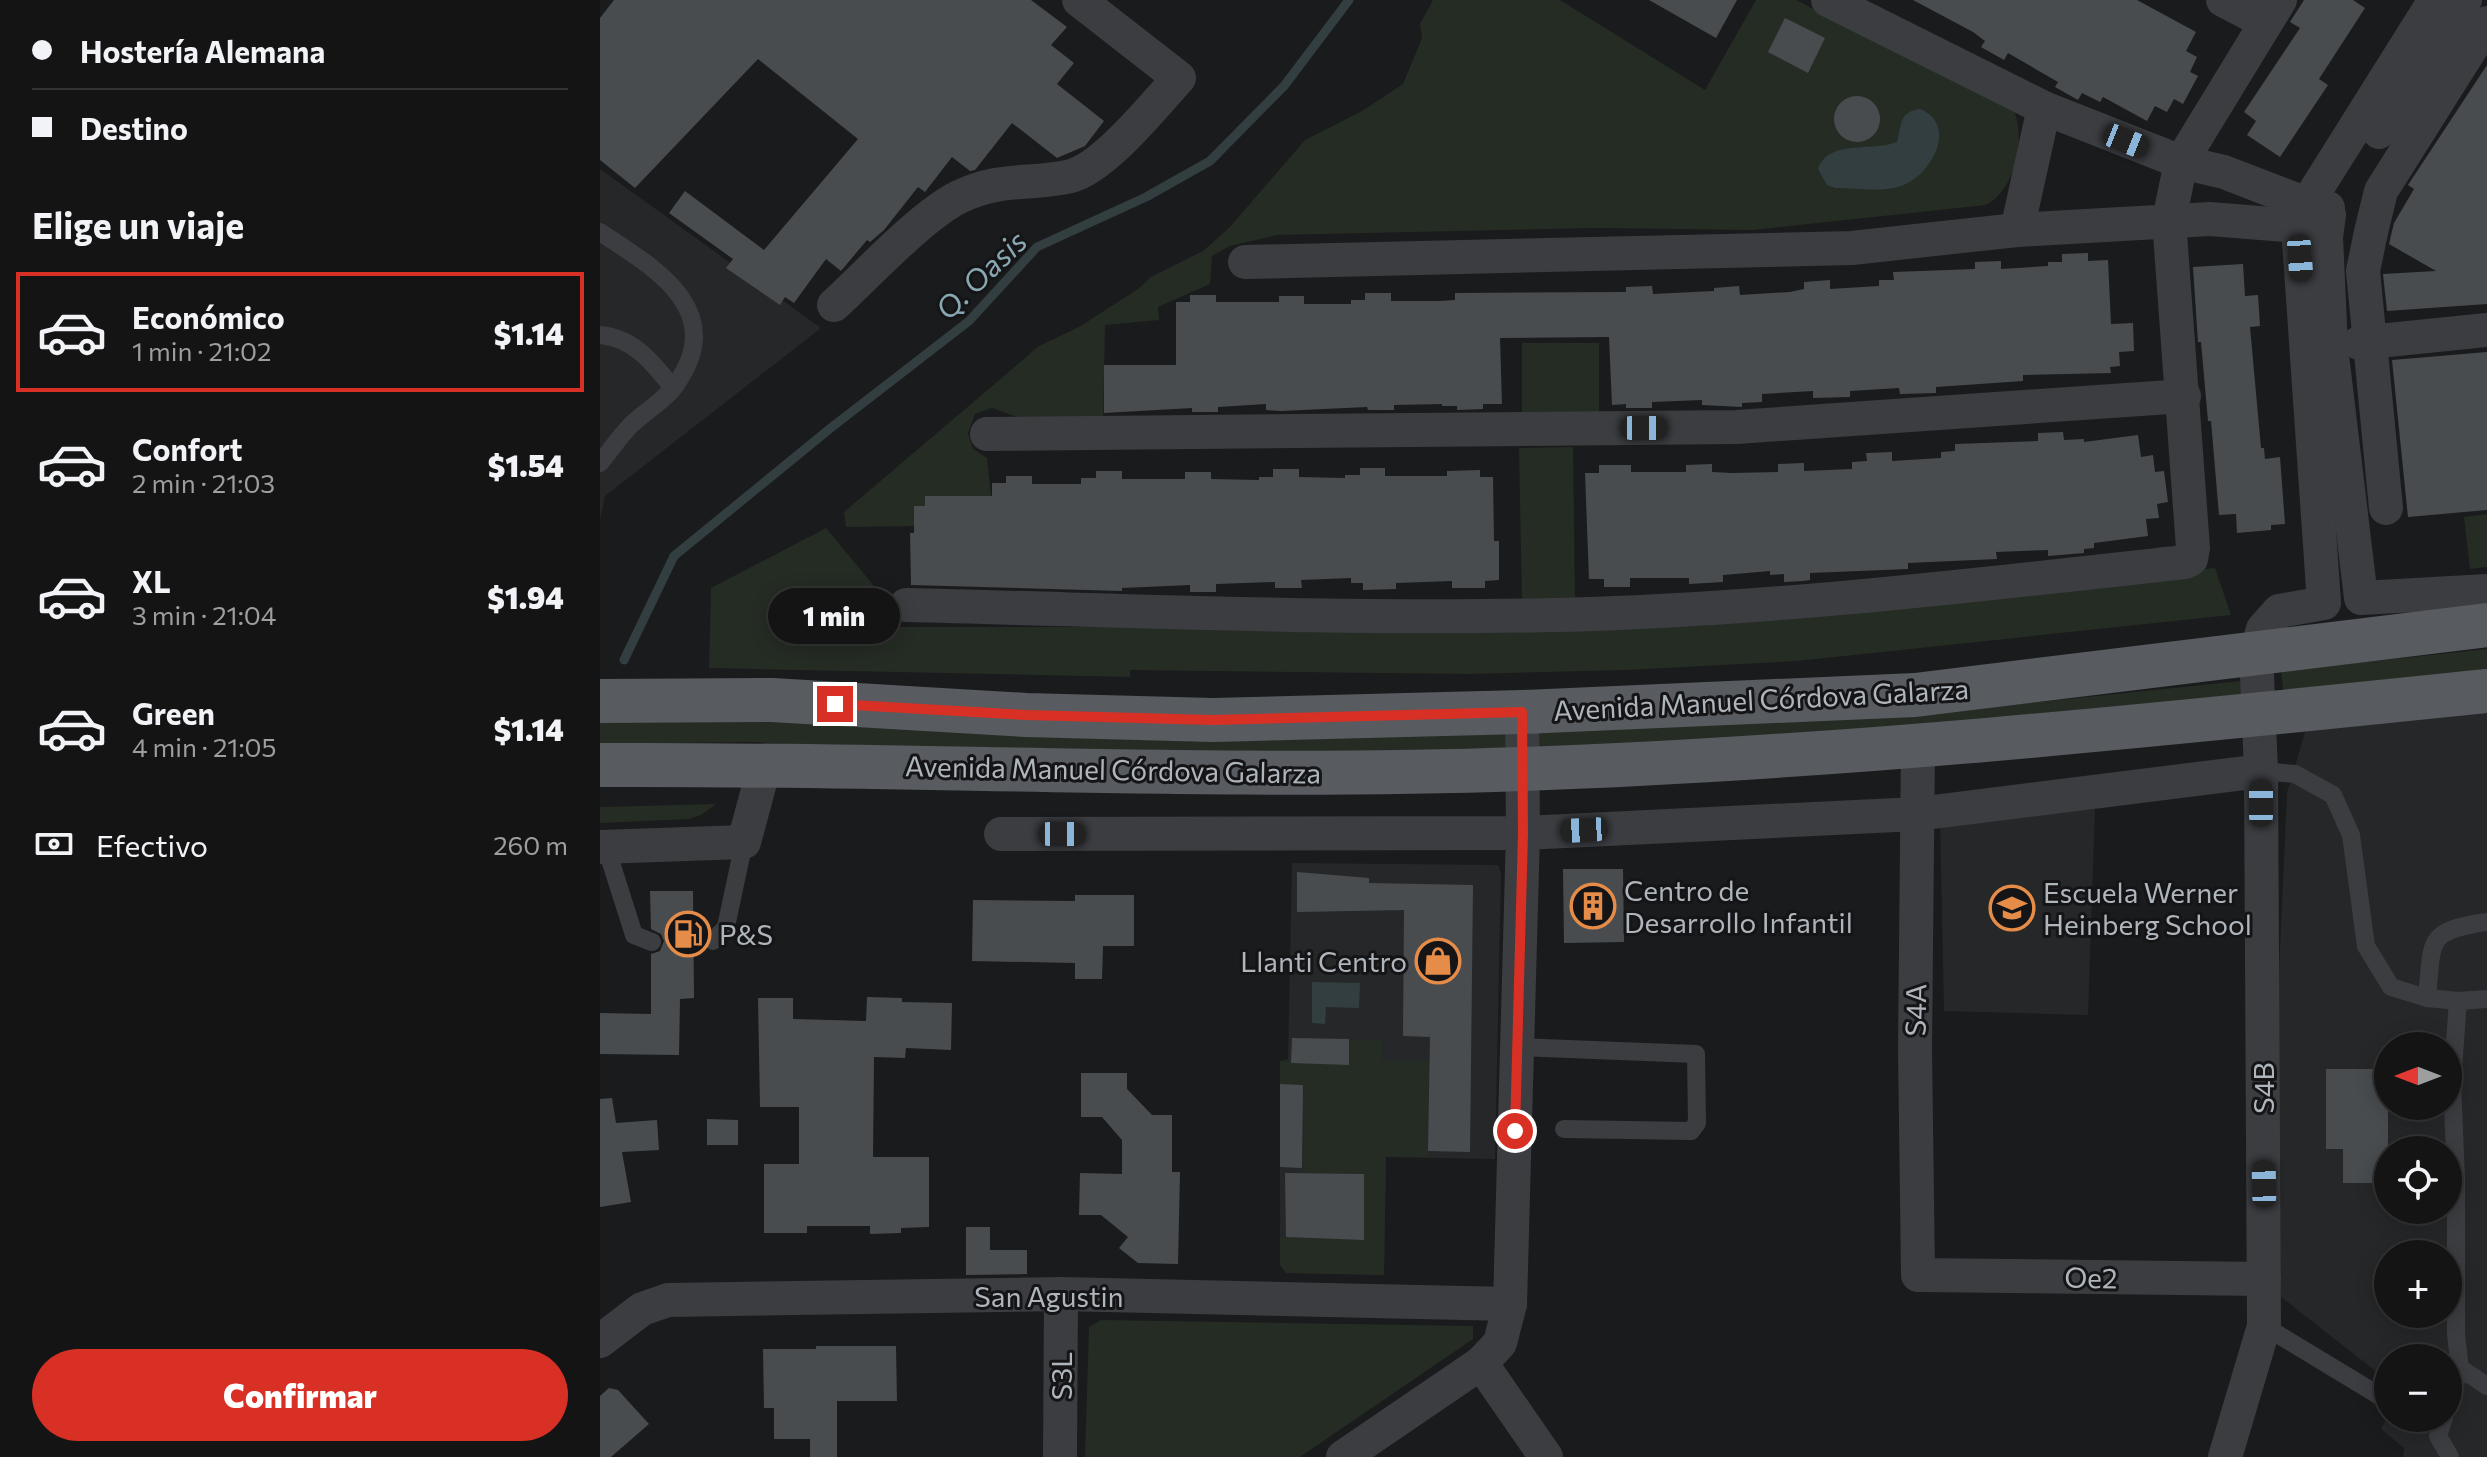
<!DOCTYPE html>
<html lang="es">
<meta charset="utf-8">
<style>
body{margin:0;font-family:Commissioner,sans-serif;background:#212122;color:#f1f3f6;height:100vh;display:flex;flex-direction:column;font-size:30px;white-space:nowrap}
*{box-sizing:border-box;margin:0}
p{font-size:26px;color:#9d9ea0}
.icon{flex:none;width:44px;height:44px;fill:none;stroke:currentColor;stroke-width:2;stroke-linecap:round;stroke-linejoin:round}
.map{position:relative;flex:1;overflow:hidden}
.side{display:flex;flex-direction:column;background:#141415;width:600px}
.side>*{flex:none}
.guide{display:grid;align-content:center;height:176px;padding:0 32px;background:#141415}
.needle{width:52px;rotate:270deg}
.controls{position:absolute;left:1774px;top:1032px;display:grid;gap:16px}
.controls a{display:grid;place-items:center;width:88px;height:88px;border-radius:50%;background:#141415;box-shadow:0 4px 20px #0003,0 0 0 2px #333334;font-size:40px}
.end{position:absolute;width:36px;height:36px;margin:-18px;border:10px solid #d93025;background:#fff;box-shadow:0 0 0 4px #fff}
.from{border-radius:50%}
.bubble{position:absolute;height:56px;border-radius:28px;background:#141415;box-shadow:0 4px 20px #0003,0 0 0 2px #333334;font-size:26px;font-weight:800;line-height:56px;text-align:center}
.car{position:absolute;width:24px;height:48px;margin:-24px -12px;border-radius:10px;box-shadow:0 0 6px 2px #0007;background:linear-gradient(#222 24%,#8ab4d8 0 40%,#222 0 76%,#8ab4d8 0 86%,#222 0)}
.guide b{display:flex;align-items:center;gap:28px;height:76px;font-size:30px}
.guide b+b{border-top:2px solid #333334}
.guide i{width:20px;height:20px;background:#f1f3f6}
ul{padding:0;list-style:none}
li{display:flex;align-items:center;gap:24px;height:120px;margin:0 16px 12px;padding:0 16px;border:4px solid transparent;border-radius:0px}
li div{flex:1}
li b{display:block;font-size:30px}
li em{font-style:normal;font-weight:800}
li.on{border-color:#d93025}
li>.icon{width:72px;height:72px;stroke-width:1.5}
h2{padding:0 32px;font-size:36px;line-height:96px}
.pay{display:flex;align-items:center;gap:20px;height:88px;padding:0 32px;font-size:30px}
.pay p{margin-inline-start:auto}
.button{display:flex;gap:16px;margin-top:auto;padding:16px 32px}
.button a{flex:1;height:92px;border-radius:48px;background:#d93025;color:#fff;font-size:32px;font-weight:800;line-height:92px;text-align:center}
main{display:flex;flex:1;min-height:0}
.map>svg:first-child{display:block}
.built{fill:#262729;fill-rule:evenodd}
.green{fill:#252c24}
.water{fill:#333e41}
.lines{fill:none;stroke-linecap:round;stroke-linejoin:round}
.stream{stroke:#333e41;stroke-width:9}
.building{fill:#494c4f}
.service{stroke:#3b3d41;stroke-width:18}
.minor{stroke:#3b3d41;stroke-width:34}
.primary{stroke:#585b60;stroke-width:44}
.route{stroke:#d93025;stroke-width:10}
.labels{text-anchor:middle;dominant-baseline:central;stroke-width:6;stroke-linejoin:round;paint-order:stroke}
.street-label{font-size:28px;fill:#aeb5bb;stroke:#151517}
.poi-label{font-size:28px;fill:#aeb5bb;stroke:#151517;text-anchor:start}
.water-label{font-size:30px;font-style:italic;fill:#88a9b2;stroke:#151517}
</style>
<main>
<section class="side">
<div class="guide">
<b><i class="from"></i>Hostería Alemana</b>
<b><i></i>Destino</b>
</div>
<h2>Elige un viaje</h2>
<ul>
<li class="on"><svg class="icon" aria-label="car" viewBox="0 0 24 24"><path d="M5 17H2v-5l4-1 3-4h7l3 4 3 1v5h-3M9 17h6M6 11h13"/><circle cx="7" cy="17" r="2"/><circle cx="17" cy="17" r="2"/></svg><div><b>Económico</b><p>1 min · 21:02</p></div><em>$1.14</em></li>
<li><svg class="icon" aria-label="car" viewBox="0 0 24 24"><path d="M5 17H2v-5l4-1 3-4h7l3 4 3 1v5h-3M9 17h6M6 11h13"/><circle cx="7" cy="17" r="2"/><circle cx="17" cy="17" r="2"/></svg><div><b>Confort</b><p>2 min · 21:03</p></div><em>$1.54</em></li>
<li><svg class="icon" aria-label="car" viewBox="0 0 24 24"><path d="M5 17H2v-5l4-1 3-4h7l3 4 3 1v5h-3M9 17h6M6 11h13"/><circle cx="7" cy="17" r="2"/><circle cx="17" cy="17" r="2"/></svg><div><b>XL</b><p>3 min · 21:04</p></div><em>$1.94</em></li>
<li><svg class="icon" aria-label="car" viewBox="0 0 24 24"><path d="M5 17H2v-5l4-1 3-4h7l3 4 3 1v5h-3M9 17h6M6 11h13"/><circle cx="7" cy="17" r="2"/><circle cx="17" cy="17" r="2"/></svg><div><b>Green</b><p>4 min · 21:05</p></div><em>$1.14</em></li>
</ul>
<div class="pay"><svg class="icon" aria-label="cash" viewBox="0 0 24 24"><path d="M3 7h18v10H3z"/><circle cx="12" cy="12" r="2"/></svg>Efectivo<p>260 m</p></div>
<div class="button"><a>Confirmar</a></div>
</section>
<div class="map">
<svg width="1887" height="1457" viewBox="0 0 1887 1457">
<rect width="100%" height="100%" fill="#1a1b1c"/>
<g class="built">
<path d="M0,169L221,328L5,496L0,520Z"/>
<path d="M1887,704V1457H1803L1804,1448L1781,1429L1788,1416L1848,1418V1358H1788V1381L1676,1293L1679,972L1687,793L1707,726ZM1788,1046H1848V1106H1788ZM1788,1150H1848V1210H1788ZM1788,1254H1848V1314H1788Z"/>
<path d="M1495,809L1488,1015L1344,1011L1340,819Z"/>
<path d="M692,863L898,865L901,873L895,1159L786,1157L784,1275L686,1273L680,1265V1061L688,1059Z"/>
</g>
<g class="green">
<path d="M833,0H960L1105,90L1156,0H1196L1414,111C1426,140 1415,190 1386,205L1153,230L997,228L677,235L630,246L612,256L610,284L558,307L559,320L505,325L503,425L417,417L392,408L375,414L368,433L373,449L387,458L394,525L246,527L244,512L439,346L479,327L538,289L551,277L603,251L629,228L705,140L762,111L803,84L822,38L820,24Z"/>
<path d="M922,343H999V414L922,413Z"/>
<path d="M973,447L975,602L922,603L919,448Z"/>
<path d="M1887,514V567L1870,569L1864,517Z"/>
<path d="M226,528L284,598V627H794L1248,611L1615,568L1631,615L1197,661L1027,670L870,674L530,670V677L109,668L111,588Z"/>
<path d="M1887,649V675L1684,699L1681,671Z"/>
<path d="M1640,681L1643,708L933,753V727L1382,708Z"/>
<path d="M46,719L909,733V755L281,750L154,742L0,744V720Z"/>
<path d="M116,804L101,815L88,819L0,823V807Z"/>
<path d="M749,1039L782,1040V1061H835L829,1079L828,1157H786L784,1275L686,1273L680,1265V1237L763,1240V1174L704,1173L703,1085L680,1084V1061L749,1065Z"/>
<path d="M501,1320L873,1326V1339L700,1457H485L489,1327Z"/>
</g>
<g class="water">
<path d="M1320,109C1360,125 1330,179 1298,187C1280,192 1254,188 1236,188L1227,185L1218,169C1228,139 1272,152 1297,142C1302,124 1299,112 1320,109Z"/>
<path d="M712,982L760,983L759,1008L726,1007L725,1024L712,1023Z"/>
</g>
<g class="lines">
<path class="stream" d="M24,660L74,556L232,427L369,321L437,247L546,197L610,161L684,86L749,0"/>
</g>
<g class="building">
<path d="M14,0H431L467,27L451,45L474,63L457,84L504,121L485,146L457,158L412,123L375,170L370,171L352,157L325,192L318,187L284,230L270,242L267,240L241,271L226,259L194,303L185,297L180,305L126,268L133,259L69,213L85,191L164,250L258,139L158,59L35,188L0,160V18Z"/>
<path d="M1049,0H1137L1116,38Z"/>
<path d="M1313,0H1537L1596,32L1586,51L1597,57L1590,72L1598,76L1583,104L1574,99L1567,112L1555,106L1547,121L1503,97L1500,102L1482,93L1478,100L1455,87L1458,82L1408,53L1404,60L1381,47L1385,41L1373,32Z"/>
<path d="M1704,0H1753L1765,8L1719,79L1728,85L1680,157L1647,135L1656,121L1644,112L1700,28L1690,22Z"/>
<path d="M1185,18L1225,38L1208,73L1168,52Z"/>
<path d="M1887,65V304L1787,311L1783,274L1836,271L1789,244L1794,223L1814,189L1808,185Z"/>
<circle cx="1257" cy="119" r="23"/>
<path d="M1488,253V261L1508,260L1511,324L1533,323L1534,351L1519,352L1520,366L1510,367L1511,373L1423,375V381L1336,387V393L1300,394L1299,388L1250,391V397L1213,398V391L1162,394V402L1142,403V407L1102,405V400L1052,402V408H1026V404L1012,405L1009,337L900,338L902,404H883V409L857,410V406H842V404L794,405V410H768L767,407L681,411L666,410V404L618,407V412H592V408L504,413V365H576V302H590V295H616V302H679V296H704V304H751V300H765V293H791V301H840L855,300V293L1026,292V287L1052,286L1053,294L1114,291V288L1139,286L1140,295L1190,292L1204,289V282L1230,280V289L1279,286V280H1294L1293,272L1375,269V262L1401,261V269L1448,266V262H1462V254Z"/>
<path d="M1643,264L1645,296L1658,295L1660,326L1650,327L1661,448H1664L1665,459L1680,457L1685,524L1671,525V530L1637,533L1636,514L1619,515L1611,421H1608L1601,342H1598L1593,267Z"/>
<path d="M1887,352V510L1808,517L1792,360Z"/>
<path d="M1463,432L1464,440L1484,439V442L1538,435L1541,457L1553,455L1555,472L1564,471L1568,502L1557,504L1559,518L1546,519L1548,536L1494,543V548L1484,549V553L1448,556V550L1396,552L1397,559L1308,563V569L1210,573V580L1203,581L1184,582V574L1170,575V571L1123,575V582L1089,584V578H1030V587H1004V579H989L985,473H999V465H1031V472H1086V465L1112,464V472L1132,473L1178,472V464L1204,463V471L1252,469V462L1267,461L1266,453L1292,452V461L1341,458V452L1355,451V444L1438,441V433Z"/>
<path d="M760,468H785V476H847V471L880,470V477H893L894,541H899V580L885,581V588H852V581L796,583V589L763,590V583H751V578L701,580L702,588H675V582L616,584V592H590V585L522,588V591L311,585L310,533H314V506H325V496H392V483H406V476H432V484H481V478H496V471H522V479H585V472H611V479L659,480V477H673V469H699V477L745,478V475H760Z"/>
<path d="M963,869H1023L1024,942L964,943Z"/>
<path d="M697,872L769,878V883L873,885L870,1152L828,1151L830,1037L803,1036L804,910L697,912Z"/>
<path d="M50,891H93L94,998L80,999L79,1055L0,1054V1013L51,1014V954L60,951L64,941L61,934L51,929Z"/>
<path d="M475,895H534V946H503L502,979H475V963L372,961L373,900L475,901Z"/>
<path d="M267,997L302,998V1002L352,1003L351,1050L306,1048L305,1058L274,1057L273,1157H329V1227L301,1228V1233L270,1234V1226H207V1233H164V1164H199V1107H160L158,998H193V1019L266,1021Z"/>
<path d="M692,1038L749,1039V1065L691,1063Z"/>
<path d="M1726,1069H1788V1183H1743V1149H1726Z"/>
<path d="M481,1073H527V1089L552,1115H572V1172H580L578,1264L538,1263L519,1248L528,1237L501,1215H479L480,1173L522,1174V1140L502,1117H481Z"/>
<path d="M680,1084L703,1085L702,1168L680,1167Z"/>
<path d="M12,1098L16,1123L57,1120L59,1150L22,1152L31,1202L0,1207V1099Z"/>
<path d="M107,1119L138,1120V1145H107Z"/>
<path d="M685,1173L764,1174V1240L686,1237Z"/>
<path d="M366,1227H390V1250H427V1274L366,1275Z"/>
<path d="M216,1346H296L297,1401H237V1457H210V1439H174V1408H164L163,1349H216Z"/>
<path d="M9,1388L18,1390L49,1424L11,1457H0V1396Z"/>
</g>
<g class="lines">
<g class="service">
<path d="M0,232C53,267 128,309 77,383C66,400 45,411 31,425C20,436 10,451 0,463"/>
<path d="M0,335C34,338 53,363 73,388"/>
<path d="M1661,771L1695,774L1733,795L1751,835L1766,946L1791,987L1827,998"/>
<path d="M6,847L34,935L52,942"/>
<path d="M1887,922C1824,931 1833,941 1827,998L1858,1001L1887,999"/>
<path d="M113,941L126,927L144,842"/>
<path d="M917,1047L1096,1054L1097,1123L1091,1131L964,1129"/>
<path d="M1664,1326L1788,1401"/>
<path d="M1853,1375L1860,1368L1887,1386"/>
<path d="M1848,1406L1860,1368L1856,1335V1178L1852,1082L1858,1001"/>
<path d="M1844,1418L1838,1436L1850,1457"/>
</g>
<g class="minor">
<path d="M1228,0L1444,108L1581,162L1624,172L1707,204L1728,208"/>
<path d="M1623,0L1665,22"/>
<path d="M1779,132L1865,0"/>
<path d="M1729,215L1726,237L1731,347L1761,598L1887,591"/>
<path d="M1417,230L1444,108"/>
<path d="M645,262L1252,248L1417,230L1610,219L1698,226L1726,237"/>
<path d="M234,305C267,275 321,216 359,197C403,176 429,186 471,176C505,167 555,104 579,78L479,0"/>
<path d="M1759,343L1887,330"/>
<path d="M387,434L1137,427L1584,396"/>
<path d="M1786,508L1763,271L1771,232L1781,191L1887,23"/>
<path d="M306,605C523,610 740,620 956,615C1167,610 1376,585 1585,562L1591,559L1593,548L1569,220L1581,162L1680,0"/>
<path d="M1318,745L1315,1048L1318,1275L1664,1279"/>
<path d="M401,834L923,833L1317,814L1661,771"/>
<path d="M0,847L144,842L165,764"/>
<path d="M0,1341L42,1309L68,1300L461,1294L910,1304"/>
<path d="M881,1363L946,1457"/>
<path d="M460,1457L461,1294"/>
<path d="M743,1457L881,1363L900,1343L910,1304L923,833L922,712"/>
<path d="M1625,1457L1664,1326L1661,771L1656,653L1663,629L1679,611L1724,603L1698,226L1707,204L1835,0"/>
</g>
<g class="primary">
<path d="M0,701L172,700L426,715L613,720L922,712L1315,695L1887,625"/>
<path d="M0,765C307,763 615,780 921,769C1244,758 1566,724 1887,691"/>
</g>
</g>
<g class="lines">
<path class="route" d="M235,704L426,715L613,720L922,712L923,833L915,1131"/>
</g>
<defs>
<g id="building-ring" transform="scale(2.3)"><circle r="9.5" fill="#151517" stroke="#e58c49" stroke-width="1.5"/><path d="M-4-6H4V6H1V3H-1V6H-4ZM-2.5-4.3h1.7v1.8h-1.7ZM.8-4.3h1.7v1.8H.8ZM-2.5-1h1.7V.8h-1.7ZM.8-1h1.7V.8H.8Z" fill="#e58c49"/></g>
<g id="university-ring" transform="scale(2.3)"><circle r="9.5" fill="#151517" stroke="#e58c49" stroke-width="1.5"/><path d="M0-5L7-2L0 1L-7-2ZM-4 1L0 2.5L4 1V4Q0 6-4 4Z" fill="#e58c49"/></g>
<g id="fuel-ring" transform="scale(2.3)"><circle r="9.5" fill="#151517" stroke="#e58c49" stroke-width="1.5"/><path d="M-5.5-6h7V0h2V4h1.3V-2.5L3-4.5l.8-.8L6-3V5H2.5V1h-1V6h-7ZM-4.2-4.7v3.2H.2V-4.7Z" fill="#e58c49"/></g>
<g id="shop-ring" transform="scale(2.3)"><circle r="9.5" fill="#151517" stroke="#e58c49" stroke-width="1.5"/><path d="M-5-2.5h2.3a2.7 3.5 0 0 1 5.4 0H5L5.5 6h-11ZM-1.5-2.5h3a1.5 2.3 0 0 0-3 0Z" fill="#e58c49"/></g>
</defs>
<g fill-rule="evenodd">
<use href="#building-ring" x="993" y="906"/>
<use href="#university-ring" x="1412" y="908"/>
<use href="#fuel-ring" x="88" y="934"/>
<use href="#shop-ring" x="838" y="961"/>
</g>
<g class="labels">
<g class="street-label">
<text transform="translate(1161 699) rotate(-3)">Avenida Manuel Córdova Galarza</text>
<text transform="translate(513 769) rotate(1)">Avenida Manuel Córdova Galarza</text>
<text transform="translate(1315 1010) rotate(-89)">S4A</text>
<text transform="translate(1663 1088) rotate(-90)">S4B</text>
<text transform="translate(1491 1277) rotate(1)">Oe2</text>
<text x="449" y="1296">San Agustin</text>
<text transform="translate(461 1376) rotate(-90)">S3L</text>
</g>
<g class="poi-label">
<text x="1024" y="890">Centro de<tspan x="1024" dy="32">Desarrollo Infantil</tspan></text>
<text x="1443" y="892">Escuela Werner<tspan x="1443" dy="32">Heinberg School</tspan></text>
<text x="119" y="934">P&amp;S</text>
<text x="807" y="961" text-anchor="end">Llanti Centro</text>
</g>
<g class="water-label">
<text transform="translate(380 274) rotate(-44)">Q. Oasis</text>
</g>
</g>
</svg>
<div class="controls">
<a><svg class="needle" viewBox="-14 -14 28 28"><path d="M0-13l5 13h-10z" fill="#e53935"/><path d="M0 13l5-13h-10z" fill="#9d9ea0"/></svg></a>
<a><svg class="icon" aria-label="locate" viewBox="0 0 24 24"><circle cx="12" cy="12" r="6"/><path d="M12 2v4M12 18v4M2 12h4M18 12h4"/></svg></a>
<a>+</a>
<a>−</a>
</div>
<i class="end from" style="left:915px;top:1131px"></i>
<i class="end" style="left:235px;top:704px"></i>
<div class="bubble" style="left:168px;top:588px;width:132px">1 min</div>
<i class="car" style="left:1526px;top:141px;rotate:112deg"></i>
<i class="car" style="left:1700px;top:258px;rotate:176deg"></i>
<i class="car" style="left:1044px;top:428px;rotate:90deg"></i>
<i class="car" style="left:1661px;top:803px;rotate:0deg"></i>
<i class="car" style="left:984px;top:830px;rotate:267deg"></i>
<i class="car" style="left:462px;top:834px;rotate:90deg"></i>
<i class="car" style="left:1664px;top:1184px;rotate:359deg"></i>
</div>
</main>
